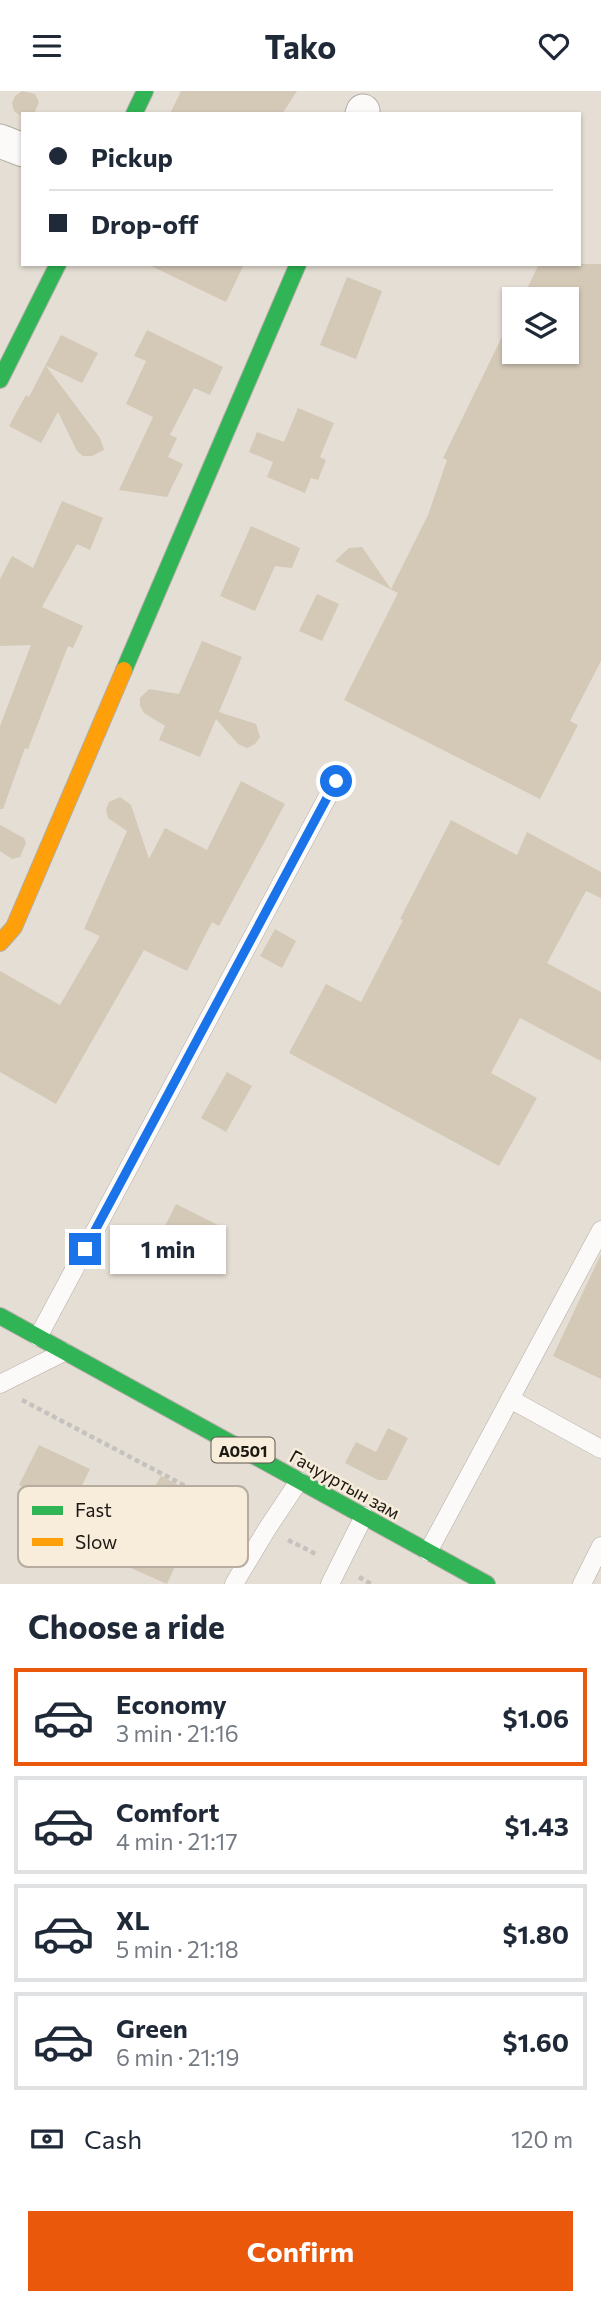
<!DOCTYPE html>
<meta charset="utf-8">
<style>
body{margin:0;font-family:Commissioner,sans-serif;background:#f2f2f3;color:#1f2937;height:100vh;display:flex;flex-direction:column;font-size:26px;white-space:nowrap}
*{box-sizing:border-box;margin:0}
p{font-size:23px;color:#747a83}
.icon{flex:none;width:38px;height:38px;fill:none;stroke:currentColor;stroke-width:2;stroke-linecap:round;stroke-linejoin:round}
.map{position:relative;height:1493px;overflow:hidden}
.panel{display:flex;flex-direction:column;background:#fff;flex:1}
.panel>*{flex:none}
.hud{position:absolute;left:21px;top:21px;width:560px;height:154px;border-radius:0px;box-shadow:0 2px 5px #0004;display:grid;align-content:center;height:154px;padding:0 28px;background:#fff}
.buttons{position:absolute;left:502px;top:196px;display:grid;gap:14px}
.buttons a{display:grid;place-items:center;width:77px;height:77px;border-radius:0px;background:#fff;box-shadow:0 2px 5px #0004;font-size:35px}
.end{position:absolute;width:32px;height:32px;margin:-16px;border:9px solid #1a73e8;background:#fff;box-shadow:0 0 0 4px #fff}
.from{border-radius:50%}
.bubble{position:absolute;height:49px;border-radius:0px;background:#fff;box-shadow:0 2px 5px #0004;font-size:23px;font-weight:700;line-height:49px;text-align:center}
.hud b{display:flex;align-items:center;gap:24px;height:66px;font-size:26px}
.hud b+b{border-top:2px solid #e0e1e3}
.hud i{width:18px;height:18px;background:#1f2937}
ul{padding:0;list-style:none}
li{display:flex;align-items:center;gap:21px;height:98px;margin:0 14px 10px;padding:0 14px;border:4px solid #e0e1e3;border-radius:0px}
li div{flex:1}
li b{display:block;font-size:26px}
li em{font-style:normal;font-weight:700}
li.on{border-color:#ea580c}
li>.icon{width:63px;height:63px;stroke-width:1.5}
h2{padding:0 28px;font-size:32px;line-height:84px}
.pay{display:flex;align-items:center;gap:18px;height:77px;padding:0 28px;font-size:26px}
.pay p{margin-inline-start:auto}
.action{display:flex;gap:14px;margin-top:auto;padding:14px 28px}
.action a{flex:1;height:80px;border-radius:0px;background:#ea580c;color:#fff;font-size:28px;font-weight:700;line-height:80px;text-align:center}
header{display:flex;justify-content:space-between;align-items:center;height:91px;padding:0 28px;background:#fff;font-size:32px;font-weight:700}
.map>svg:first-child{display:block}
.building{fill:#d4c9b7}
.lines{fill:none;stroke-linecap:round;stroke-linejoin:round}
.lane-casing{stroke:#b2ada6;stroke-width:19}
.street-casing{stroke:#b2ada6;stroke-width:35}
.fast-casing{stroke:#b2ada6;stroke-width:18}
.slow-casing{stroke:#b2ada6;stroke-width:18}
.path{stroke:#c4c1be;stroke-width:4.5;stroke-dasharray:5 3.5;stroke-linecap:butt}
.lane{stroke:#fbfaf9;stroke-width:18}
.street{stroke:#fbfaf9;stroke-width:33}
.fast{stroke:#30b455;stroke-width:16}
.slow{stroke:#ff9f0a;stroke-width:16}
.route{stroke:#1a73e8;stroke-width:9}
.labels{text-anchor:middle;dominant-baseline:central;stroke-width:5;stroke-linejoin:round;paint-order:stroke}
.shield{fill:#f8ecdb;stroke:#5e584e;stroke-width:2}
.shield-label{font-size:16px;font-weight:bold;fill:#1c1812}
.street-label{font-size:18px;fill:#1c1812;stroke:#f8ecdb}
.key{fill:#f8ecdb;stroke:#b6ac9f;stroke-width:2}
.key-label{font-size:19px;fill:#1c1812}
</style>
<header><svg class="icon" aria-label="menu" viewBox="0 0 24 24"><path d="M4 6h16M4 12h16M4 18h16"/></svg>Tako<svg class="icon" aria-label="heart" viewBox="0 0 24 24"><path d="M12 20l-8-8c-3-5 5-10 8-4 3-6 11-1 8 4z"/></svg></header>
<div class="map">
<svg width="601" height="1493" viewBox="0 0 601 1493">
<rect width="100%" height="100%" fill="#e5ded4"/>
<g class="building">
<path d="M22,0L35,3L39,11L34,23H23V26L14,20L12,12L15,5Z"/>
<path d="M181,0H297L282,23H170Z"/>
<path d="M147,173H244L226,211Z"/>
<path d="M539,173H601V570L570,630L578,634L540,708L344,609L398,502L335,470L349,457L362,456L391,498L428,424L447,369L443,367L514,221V261H567V208H522Z"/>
<path d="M347,186L382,200L356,268L320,254Z"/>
<path d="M147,239L223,276L210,304L194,297L170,344L177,347L168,366L183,373L167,406L119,399L153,326L126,313L146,270L134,265Z"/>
<path d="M61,244L98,262L82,292L46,275L100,347L104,359L92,365H83L77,360L58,321L41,352L9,335L26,304L29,306Z"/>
<path d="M298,317L334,332L320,366L326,369L318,389L311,387L305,402L267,386L273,371L249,361L257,341L284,351Z"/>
<path d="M62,410L103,427L90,459L77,453L42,516L83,535L73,557L68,555L28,658L25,657L3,718H0V635L31,554L0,555V488L12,465L33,477Z"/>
<path d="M251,435L300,457L292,477L275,475L255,520L220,505Z"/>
<path d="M317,503L339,513L322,550L299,540Z"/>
<path d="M202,550L242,566L219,621L256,633L260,646L255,653L247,657L238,653L216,628L200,666L159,649L165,635L144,622L140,615V607L149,598L179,603Z"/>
<path d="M241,690L285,713L219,835L212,831L187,880L144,859L56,1013L0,981V880L60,914L100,845L84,838L127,740L108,727L106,719L109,711L120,706L131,714L149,768L165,737L207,759Z"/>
<path d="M451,729L517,764L527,741L601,781V807L586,800L547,872L601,901V970L520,927L491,982L537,1007L499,1075L289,962L326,893L361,911L403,829L400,828Z"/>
<path d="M0,734L24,747L26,752L20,766L12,768L0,760Z"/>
<path d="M275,838L296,850L282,877L260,865Z"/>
<path d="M227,981L252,995L226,1041L201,1027Z"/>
<path d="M176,1113L226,1138L211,1167L161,1143Z"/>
<path d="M601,1163V1288L553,1265Z"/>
<path d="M388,1337L408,1347L387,1389H378L345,1372L356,1351L376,1361Z"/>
<path d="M39,1354L90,1378L70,1419L19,1394Z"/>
<path d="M161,1385L197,1404L199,1416L184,1445L188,1446L167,1493L117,1471L137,1424H139Z"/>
</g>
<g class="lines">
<g class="lane-casing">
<g id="lane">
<path d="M38,1246L336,690"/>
<path d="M0,1293L64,1261"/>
<path d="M510,1308L601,1358"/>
<path d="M428,1461L601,1139"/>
<path d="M234,1493L267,1438L299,1390"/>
<path d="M330,1493L364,1425"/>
<path d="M582,1493L601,1455"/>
</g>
</g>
<g class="street-casing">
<g id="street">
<path d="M362,23L363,20"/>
<path d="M0,50L23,59"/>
</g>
</g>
<g class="fast-casing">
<g id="fast">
<path d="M134,23L145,0"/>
<path d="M0,289L58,173"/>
<path d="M124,579L298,173"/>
<path d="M0,1225L487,1493"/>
</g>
</g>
<g class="slow-casing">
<path id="slow" d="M0,852L14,836L124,579"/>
</g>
<g class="path">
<path d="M22,1309L246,1427"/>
<path d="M288,1449L318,1464"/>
<path d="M359,1486L371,1493"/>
</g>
<use href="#lane" class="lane"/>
<use href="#street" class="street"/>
<use href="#fast" class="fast"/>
<use href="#slow" class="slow"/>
</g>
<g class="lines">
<path class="route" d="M85,1158L336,690"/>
</g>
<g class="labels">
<rect class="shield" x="211.5" y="1346.5" width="63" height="25" rx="5"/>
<g class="shield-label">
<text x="243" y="1359">A0501</text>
</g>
<g class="street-label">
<text transform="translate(345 1393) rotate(29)">Гачууртын зам</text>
</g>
</g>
<rect x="18" y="1395" width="230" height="81" rx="10" class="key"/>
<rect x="32" y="1415" width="31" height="9" fill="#30b455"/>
<rect x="32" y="1447" width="31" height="8" fill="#ff9f0a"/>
<g class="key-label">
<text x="75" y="1426">Fast</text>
<text x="75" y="1458">Slow</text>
</g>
</svg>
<div class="buttons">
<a><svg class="icon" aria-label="layers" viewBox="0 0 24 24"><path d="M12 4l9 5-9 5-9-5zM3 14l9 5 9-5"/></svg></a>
</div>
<i class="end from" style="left:336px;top:690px"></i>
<i class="end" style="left:85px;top:1158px"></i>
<div class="bubble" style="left:110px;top:1134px;width:116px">1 min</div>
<div class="hud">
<b><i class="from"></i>Pickup</b>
<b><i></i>Drop-off</b>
</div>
</div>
<section class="panel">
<h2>Choose a ride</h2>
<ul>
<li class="on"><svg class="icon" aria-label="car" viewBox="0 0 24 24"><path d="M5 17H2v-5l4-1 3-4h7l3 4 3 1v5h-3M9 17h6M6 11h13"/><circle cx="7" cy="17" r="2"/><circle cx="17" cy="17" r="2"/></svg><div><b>Economy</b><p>3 min · 21:16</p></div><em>$1.06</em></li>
<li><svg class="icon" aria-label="car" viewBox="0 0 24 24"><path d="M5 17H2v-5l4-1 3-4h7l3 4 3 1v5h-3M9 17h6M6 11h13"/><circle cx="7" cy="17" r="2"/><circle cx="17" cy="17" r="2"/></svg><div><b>Comfort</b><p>4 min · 21:17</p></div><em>$1.43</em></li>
<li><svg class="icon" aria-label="car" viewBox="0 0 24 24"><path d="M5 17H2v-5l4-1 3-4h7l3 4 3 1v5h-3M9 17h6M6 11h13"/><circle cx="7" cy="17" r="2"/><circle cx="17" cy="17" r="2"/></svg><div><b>XL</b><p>5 min · 21:18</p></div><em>$1.80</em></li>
<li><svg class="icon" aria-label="car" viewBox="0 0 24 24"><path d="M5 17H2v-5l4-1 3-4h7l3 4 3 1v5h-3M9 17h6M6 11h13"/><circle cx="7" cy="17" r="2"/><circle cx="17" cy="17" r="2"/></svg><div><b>Green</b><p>6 min · 21:19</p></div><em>$1.60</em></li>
</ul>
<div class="pay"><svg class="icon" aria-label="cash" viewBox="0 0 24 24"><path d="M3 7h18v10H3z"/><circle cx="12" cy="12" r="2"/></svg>Cash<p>120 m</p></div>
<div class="action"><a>Confirm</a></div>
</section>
